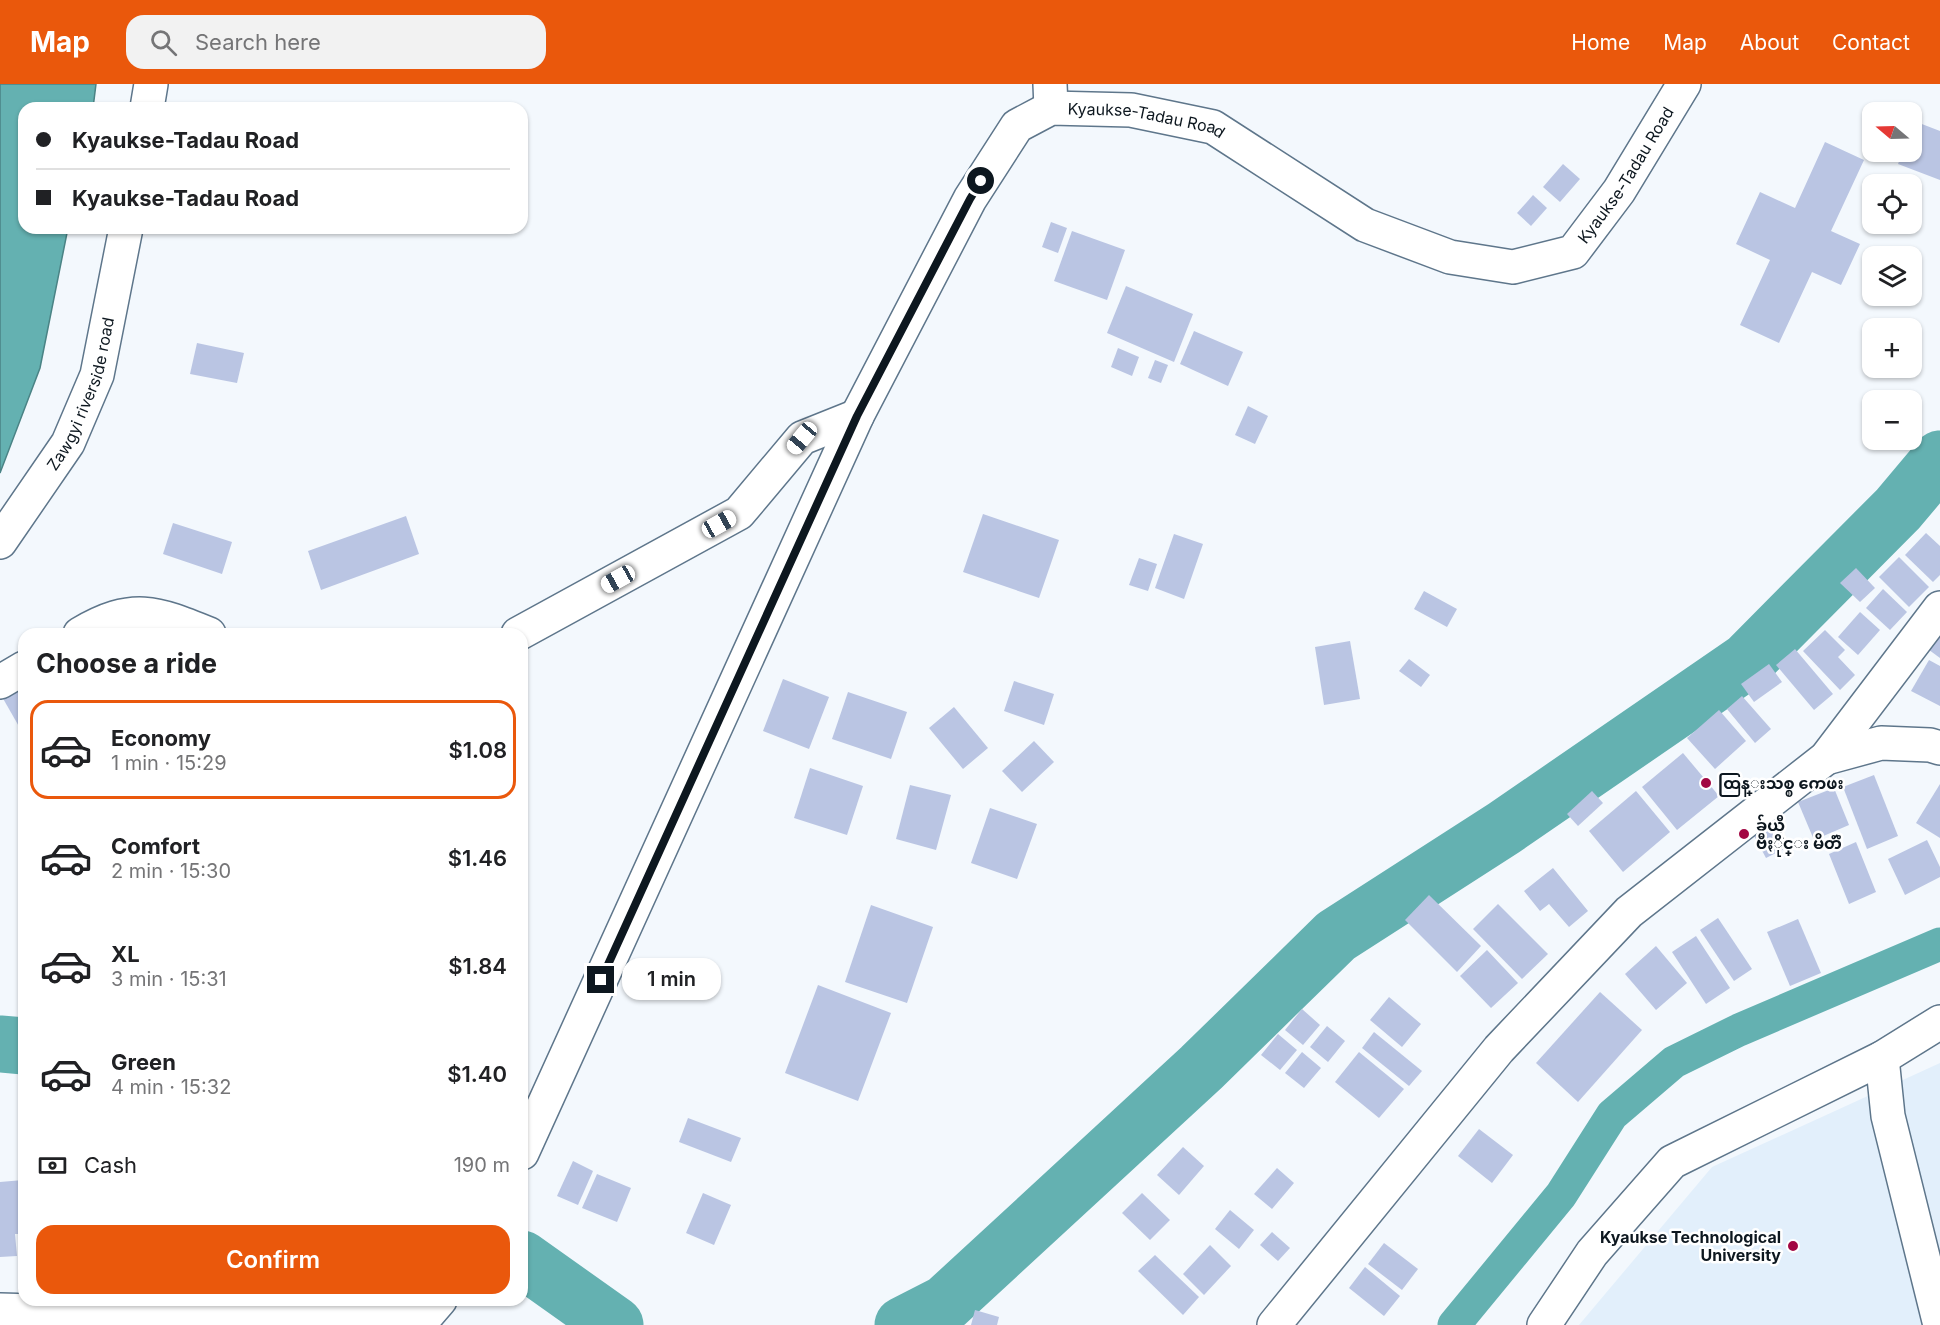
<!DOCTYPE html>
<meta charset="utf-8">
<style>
body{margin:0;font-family:Inter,"Noto Sans Myanmar",sans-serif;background:#f2f2f2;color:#202124;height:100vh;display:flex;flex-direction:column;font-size:22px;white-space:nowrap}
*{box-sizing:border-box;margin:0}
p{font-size:20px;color:#757577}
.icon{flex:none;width:33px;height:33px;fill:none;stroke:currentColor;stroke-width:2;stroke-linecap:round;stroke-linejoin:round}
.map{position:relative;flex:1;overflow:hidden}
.details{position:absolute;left:18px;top:544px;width:510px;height:678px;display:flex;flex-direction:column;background:#fff;border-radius:18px;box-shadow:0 2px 4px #0004}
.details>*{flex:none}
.hud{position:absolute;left:18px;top:18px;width:510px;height:132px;border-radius:18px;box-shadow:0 2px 4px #0004;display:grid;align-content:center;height:132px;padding:0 18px;background:#fff}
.needle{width:39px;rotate:289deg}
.fabs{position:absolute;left:1862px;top:18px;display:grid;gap:12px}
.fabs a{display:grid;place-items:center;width:60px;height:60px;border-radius:12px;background:#fff;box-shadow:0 2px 4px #0004;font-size:30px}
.end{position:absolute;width:27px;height:27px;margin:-14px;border:8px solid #0d171f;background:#fff;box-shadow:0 0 0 3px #fff}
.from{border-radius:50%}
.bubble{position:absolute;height:42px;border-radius:18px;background:#fff;box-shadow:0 2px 4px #0004;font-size:20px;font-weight:600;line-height:42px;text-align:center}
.car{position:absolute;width:18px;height:36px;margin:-18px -9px;border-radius:8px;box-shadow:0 0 4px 2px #0007;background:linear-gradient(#fff 24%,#345 0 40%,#fff 0 76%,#345 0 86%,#fff 0)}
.hud b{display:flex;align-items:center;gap:21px;height:57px;font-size:22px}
.hud b+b{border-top:2px solid #e0e0e0}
.hud i{width:15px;height:15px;background:#202124}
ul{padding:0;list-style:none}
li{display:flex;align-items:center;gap:18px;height:99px;margin:0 12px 9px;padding:0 6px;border:3px solid transparent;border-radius:18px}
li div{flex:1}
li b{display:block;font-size:22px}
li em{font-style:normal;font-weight:600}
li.active{border-color:#ea580c}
li>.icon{width:54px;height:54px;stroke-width:1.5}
h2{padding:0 18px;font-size:27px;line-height:72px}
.pay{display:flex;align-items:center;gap:15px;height:66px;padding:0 18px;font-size:22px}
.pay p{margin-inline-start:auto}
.cta{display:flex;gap:12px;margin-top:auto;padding:12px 18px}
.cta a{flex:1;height:69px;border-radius:18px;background:#ea580c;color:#fff;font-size:24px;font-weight:600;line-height:69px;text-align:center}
header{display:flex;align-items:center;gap:36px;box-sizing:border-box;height:84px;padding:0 30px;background:#ea580c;color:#fff}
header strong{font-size:28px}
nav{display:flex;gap:33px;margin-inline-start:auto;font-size:21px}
.search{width:420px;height:54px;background:#f2f2f2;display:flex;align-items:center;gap:15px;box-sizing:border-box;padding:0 21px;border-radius:18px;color:#757577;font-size:22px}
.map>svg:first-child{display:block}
.built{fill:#e2effb}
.water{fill:#64b1b1;stroke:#4a8385;stroke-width:1.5}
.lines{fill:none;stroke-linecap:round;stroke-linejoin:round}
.canal{stroke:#64b1b1;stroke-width:33}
.river{stroke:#64b1b1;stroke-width:57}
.building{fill:#bac5e3}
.minor-casing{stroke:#5e768b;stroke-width:36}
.major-casing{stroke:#5e768b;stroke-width:36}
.minor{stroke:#fff;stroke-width:33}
.major{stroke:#fff;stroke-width:33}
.route{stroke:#0d171f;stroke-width:8}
.poi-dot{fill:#a20743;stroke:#fff;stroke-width:2}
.labels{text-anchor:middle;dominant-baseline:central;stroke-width:5;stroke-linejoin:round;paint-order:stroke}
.street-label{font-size:16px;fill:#0d171f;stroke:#fff}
.poi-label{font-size:16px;font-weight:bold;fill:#0d171f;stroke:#fff;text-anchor:start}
</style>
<header>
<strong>Map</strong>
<div class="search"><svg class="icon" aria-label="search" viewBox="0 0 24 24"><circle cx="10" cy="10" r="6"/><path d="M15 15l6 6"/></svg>Search here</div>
<nav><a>Home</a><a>Map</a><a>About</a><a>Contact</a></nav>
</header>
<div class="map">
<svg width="1940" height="1241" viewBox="0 0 1940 1241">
<rect width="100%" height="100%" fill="#f3f8fd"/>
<path class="built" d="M1940,979V1241H1579L1712,1083Z"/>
<path class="water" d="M0,0H96L93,24H24V144H68L40,284L0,389Z"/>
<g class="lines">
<path class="canal" d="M1454,1241L1561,1111L1612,1031L1674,978L1739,946L1940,860"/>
<g class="river">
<path d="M0,960L24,962"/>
<path d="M522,1175L615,1241"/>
<path d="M903,1241L946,1219L1201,984L1336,852L1504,744L1747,577L1898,425L1940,375"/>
</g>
</g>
<g class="building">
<path d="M1914,37L1940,47V96L1898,80L1903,68H1911V45Z"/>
<path d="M1825,58L1864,76L1831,147L1860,160L1841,201L1812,188L1779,259L1740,241L1770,176L1736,160L1760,108L1795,124Z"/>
<path d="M1563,80L1580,95L1560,118L1543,103Z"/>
<path d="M1533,111L1547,124L1531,142L1517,129Z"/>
<path d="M1051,138L1067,144L1058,169L1042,163Z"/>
<path d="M1072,147L1125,166L1107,216L1054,197Z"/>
<path d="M1126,202L1193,230L1174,278L1107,249Z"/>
<path d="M1194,247L1243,268L1228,302L1180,280Z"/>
<path d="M197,259L244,269L237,299L190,290Z"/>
<path d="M1118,264L1139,273L1132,292L1111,283Z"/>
<path d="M1155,276L1168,281L1161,299L1148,294Z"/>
<path d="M1248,322L1268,332L1255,360L1235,351Z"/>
<path d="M983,430L1059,456L1039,514L963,488Z"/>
<path d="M406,432L419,470L321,506L308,467Z"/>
<path d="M173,439L232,458L222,490L163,470Z"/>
<path d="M1926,449L1940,462V491L1933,498L1905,471Z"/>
<path d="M1174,450L1203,460L1184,515L1155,504Z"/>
<path d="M1899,473L1929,503L1909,523L1879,493Z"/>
<path d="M1139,474L1157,480L1148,507L1129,501Z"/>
<path d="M1856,484L1875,504L1860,518L1840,499Z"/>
<path d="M1883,505L1907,528L1890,546L1866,524Z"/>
<path d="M1424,507L1457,525L1447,543L1414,525Z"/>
<path d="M1860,528L1880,546L1858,571L1838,553Z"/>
<path d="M1940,543V574L1925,563Z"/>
<path d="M1825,546L1845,566L1838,573L1855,591L1840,606L1803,567Z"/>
<path d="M1350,557L1360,615L1324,621L1315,563Z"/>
<path d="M1795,565L1833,610L1814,626L1776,581Z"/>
<path d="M1409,575L1430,591L1421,603L1399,587Z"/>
<path d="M1929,576L1940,582V622L1911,607Z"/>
<path d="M1769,580L1782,598L1754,618L1741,600Z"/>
<path d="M783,595L829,613L809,665L763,647Z"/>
<path d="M1014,597L1054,610L1044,641L1004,627Z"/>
<path d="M24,598V644L21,646L1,611Z"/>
<path d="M848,608L907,628L891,675L832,655Z"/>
<path d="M1742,612L1771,645L1755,659L1727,625Z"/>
<path d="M954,623L988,664L963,685L929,644Z"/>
<path d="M1719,626L1746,657L1715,685L1687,654Z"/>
<path d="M1034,657L1054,678L1022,708L1002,687Z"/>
<path d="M1683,669L1719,712L1677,746L1642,703Z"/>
<path d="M810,684L863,702L847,751L794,734Z"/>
<path d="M1874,691L1898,752L1867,765L1843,703Z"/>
<path d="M1940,700V754L1916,739Z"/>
<path d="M910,701L951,711L936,766L896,755Z"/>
<path d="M1834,704L1849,741L1814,756L1798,718Z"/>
<path d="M1592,707L1603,719L1578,742L1567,730Z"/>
<path d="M1636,707L1670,748L1623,788L1589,747Z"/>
<path d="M990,724L1037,740L1017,795L971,779Z"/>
<path d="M1777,736L1790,762L1766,774L1752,748Z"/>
<path d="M1927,756L1940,783V793L1905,811L1888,775Z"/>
<path d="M1856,758L1876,808L1849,820L1829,770Z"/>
<path d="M1553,784L1588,827L1569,843L1549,820L1540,827L1524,807Z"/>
<path d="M1429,811L1481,862L1457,888L1405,836Z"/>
<path d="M1498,820L1548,870L1522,895L1473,845Z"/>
<path d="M871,821L933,843L907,919L845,898Z"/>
<path d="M1718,834L1752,885L1734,897L1700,846Z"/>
<path d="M1798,835L1821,889L1790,902L1767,848Z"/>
<path d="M1696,852L1730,904L1706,920L1672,868Z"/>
<path d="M1656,862L1687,899L1656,926L1625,890Z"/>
<path d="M1487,866L1518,899L1491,924L1460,892Z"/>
<path d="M818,901L891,929L858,1017L785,989Z"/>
<path d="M1600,908L1642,946L1578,1018L1536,979Z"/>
<path d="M1389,913L1421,940L1402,963L1370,936Z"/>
<path d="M1302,925L1320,941L1303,961L1285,946Z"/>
<path d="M1327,942L1345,957L1328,978L1310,963Z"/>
<path d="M1374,948L1422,987L1409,1002L1362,964Z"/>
<path d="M1278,950L1297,966L1280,986L1261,971Z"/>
<path d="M1302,968L1321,984L1304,1004L1285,989Z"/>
<path d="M1359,968L1404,1005L1379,1034L1335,998Z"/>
<path d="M688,1034L741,1054L731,1078L679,1058Z"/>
<path d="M1479,1045L1513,1071L1492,1099L1458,1072Z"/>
<path d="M1183,1063L1204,1082L1179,1111L1157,1091Z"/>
<path d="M573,1077L593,1087L578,1121L557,1112Z"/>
<path d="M1277,1084L1294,1099L1272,1125L1254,1110Z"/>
<path d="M597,1090L631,1104L617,1138L582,1124Z"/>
<path d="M23,1096L24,1150H15L17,1172L0,1173V1098Z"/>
<path d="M703,1109L731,1121L714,1161L686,1149Z"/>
<path d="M1142,1109L1170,1136L1150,1156L1122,1129Z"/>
<path d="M1230,1126L1254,1146L1239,1165L1215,1145Z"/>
<path d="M1272,1148L1290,1164L1278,1177L1260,1161Z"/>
<path d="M1384,1159L1418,1185L1402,1206L1368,1180Z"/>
<path d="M1210,1161L1231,1182L1204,1211L1183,1190Z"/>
<path d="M1155,1171L1199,1213L1183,1231L1138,1187Z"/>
<path d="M1365,1183L1400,1212L1384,1232L1349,1204Z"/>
<path d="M975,1226L999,1233L997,1241H971Z"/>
</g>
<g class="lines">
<g class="minor-casing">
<g id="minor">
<path d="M1050,0L1051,24"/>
<path d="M147,24L151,0"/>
<path id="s1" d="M0,458L68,359L97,291L126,144"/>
<path d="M80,550C133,519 155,528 209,550"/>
<path d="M518,550L739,429L802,354L857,332"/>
<path d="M0,598L24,584"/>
<path d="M1826,674L1881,659L1930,661L1940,664"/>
<path d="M1882,974L1888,1032L1940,1241"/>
<path d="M1274,1241L1499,965L1629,828L1826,674L1940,524"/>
<path d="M1544,1241L1592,1169L1672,1078L1882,974L1940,938"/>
</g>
</g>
<g class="major-casing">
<g id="major">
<path id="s2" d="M522,1069L857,332L970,115L1017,42L1051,24L1131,26L1213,43L1365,141L1450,173L1513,183L1573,168L1619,107L1684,0"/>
<path d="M0,1226L421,1238L440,1216"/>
</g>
</g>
<use href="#minor" class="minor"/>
<use href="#major" class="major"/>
</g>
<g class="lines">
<path class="route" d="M601,896L857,332L970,115L981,97"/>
</g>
<g class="poi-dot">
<circle cx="1706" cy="699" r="6"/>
<circle cx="1744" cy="750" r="6"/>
<circle cx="1793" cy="1162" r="6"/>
</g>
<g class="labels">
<g class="street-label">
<text stroke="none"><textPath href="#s2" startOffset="1276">Kyaukse-Tadau Road</textPath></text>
<text stroke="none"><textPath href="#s2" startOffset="1834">Kyaukse-Tadau Road</textPath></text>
<text stroke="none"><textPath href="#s1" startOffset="171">Zawgyi riverside road</textPath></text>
</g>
<g class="poi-label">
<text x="1718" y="699">ထြန္းသစ္စ ကေဖး</text>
<text x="1756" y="741">ခ်ယ္ရီ<tspan x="1756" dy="18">ဗီႏိုင္း မိတၱဴ</tspan></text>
<text x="1781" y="1153" text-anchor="end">Kyaukse Technological<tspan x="1781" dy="18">University</tspan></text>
</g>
</g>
</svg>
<div class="fabs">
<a><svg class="needle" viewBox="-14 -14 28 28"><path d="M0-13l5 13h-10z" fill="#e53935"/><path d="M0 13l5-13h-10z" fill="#757577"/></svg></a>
<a><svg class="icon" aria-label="locate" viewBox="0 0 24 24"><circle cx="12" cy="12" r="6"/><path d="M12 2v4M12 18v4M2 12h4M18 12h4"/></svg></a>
<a><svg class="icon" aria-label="layers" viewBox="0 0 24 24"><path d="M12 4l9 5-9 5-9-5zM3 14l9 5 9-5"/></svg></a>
<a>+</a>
<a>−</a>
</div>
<i class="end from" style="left:981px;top:97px"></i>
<i class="end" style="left:601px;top:896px"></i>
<div class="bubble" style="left:622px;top:874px;width:99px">1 min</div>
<i class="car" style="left:802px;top:354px;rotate:220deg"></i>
<i class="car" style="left:719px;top:440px;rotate:61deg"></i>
<i class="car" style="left:618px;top:495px;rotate:241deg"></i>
<div class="hud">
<b><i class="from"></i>Kyaukse-Tadau Road</b>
<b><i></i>Kyaukse-Tadau Road</b>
</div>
<section class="details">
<h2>Choose a ride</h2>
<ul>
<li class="active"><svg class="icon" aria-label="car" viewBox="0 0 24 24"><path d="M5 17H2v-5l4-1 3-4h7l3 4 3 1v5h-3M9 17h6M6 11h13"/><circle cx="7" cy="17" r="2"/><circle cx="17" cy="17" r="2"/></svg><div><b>Economy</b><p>1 min · 15:29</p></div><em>$1.08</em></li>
<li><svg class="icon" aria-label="car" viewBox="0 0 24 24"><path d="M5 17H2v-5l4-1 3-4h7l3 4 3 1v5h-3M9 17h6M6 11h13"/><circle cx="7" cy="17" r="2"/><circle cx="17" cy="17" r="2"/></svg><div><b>Comfort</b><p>2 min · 15:30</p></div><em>$1.46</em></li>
<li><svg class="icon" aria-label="car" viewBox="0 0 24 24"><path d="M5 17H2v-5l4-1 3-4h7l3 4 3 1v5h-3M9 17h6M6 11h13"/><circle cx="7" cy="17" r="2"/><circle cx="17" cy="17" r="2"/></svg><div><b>XL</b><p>3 min · 15:31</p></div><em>$1.84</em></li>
<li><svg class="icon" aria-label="car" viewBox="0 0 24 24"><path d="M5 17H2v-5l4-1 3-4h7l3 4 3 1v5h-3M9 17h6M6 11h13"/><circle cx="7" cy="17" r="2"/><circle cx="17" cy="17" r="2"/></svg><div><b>Green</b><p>4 min · 15:32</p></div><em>$1.40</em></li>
</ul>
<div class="pay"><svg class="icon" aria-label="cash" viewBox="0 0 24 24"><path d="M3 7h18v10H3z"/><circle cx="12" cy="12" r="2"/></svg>Cash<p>190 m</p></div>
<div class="cta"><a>Confirm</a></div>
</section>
</div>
